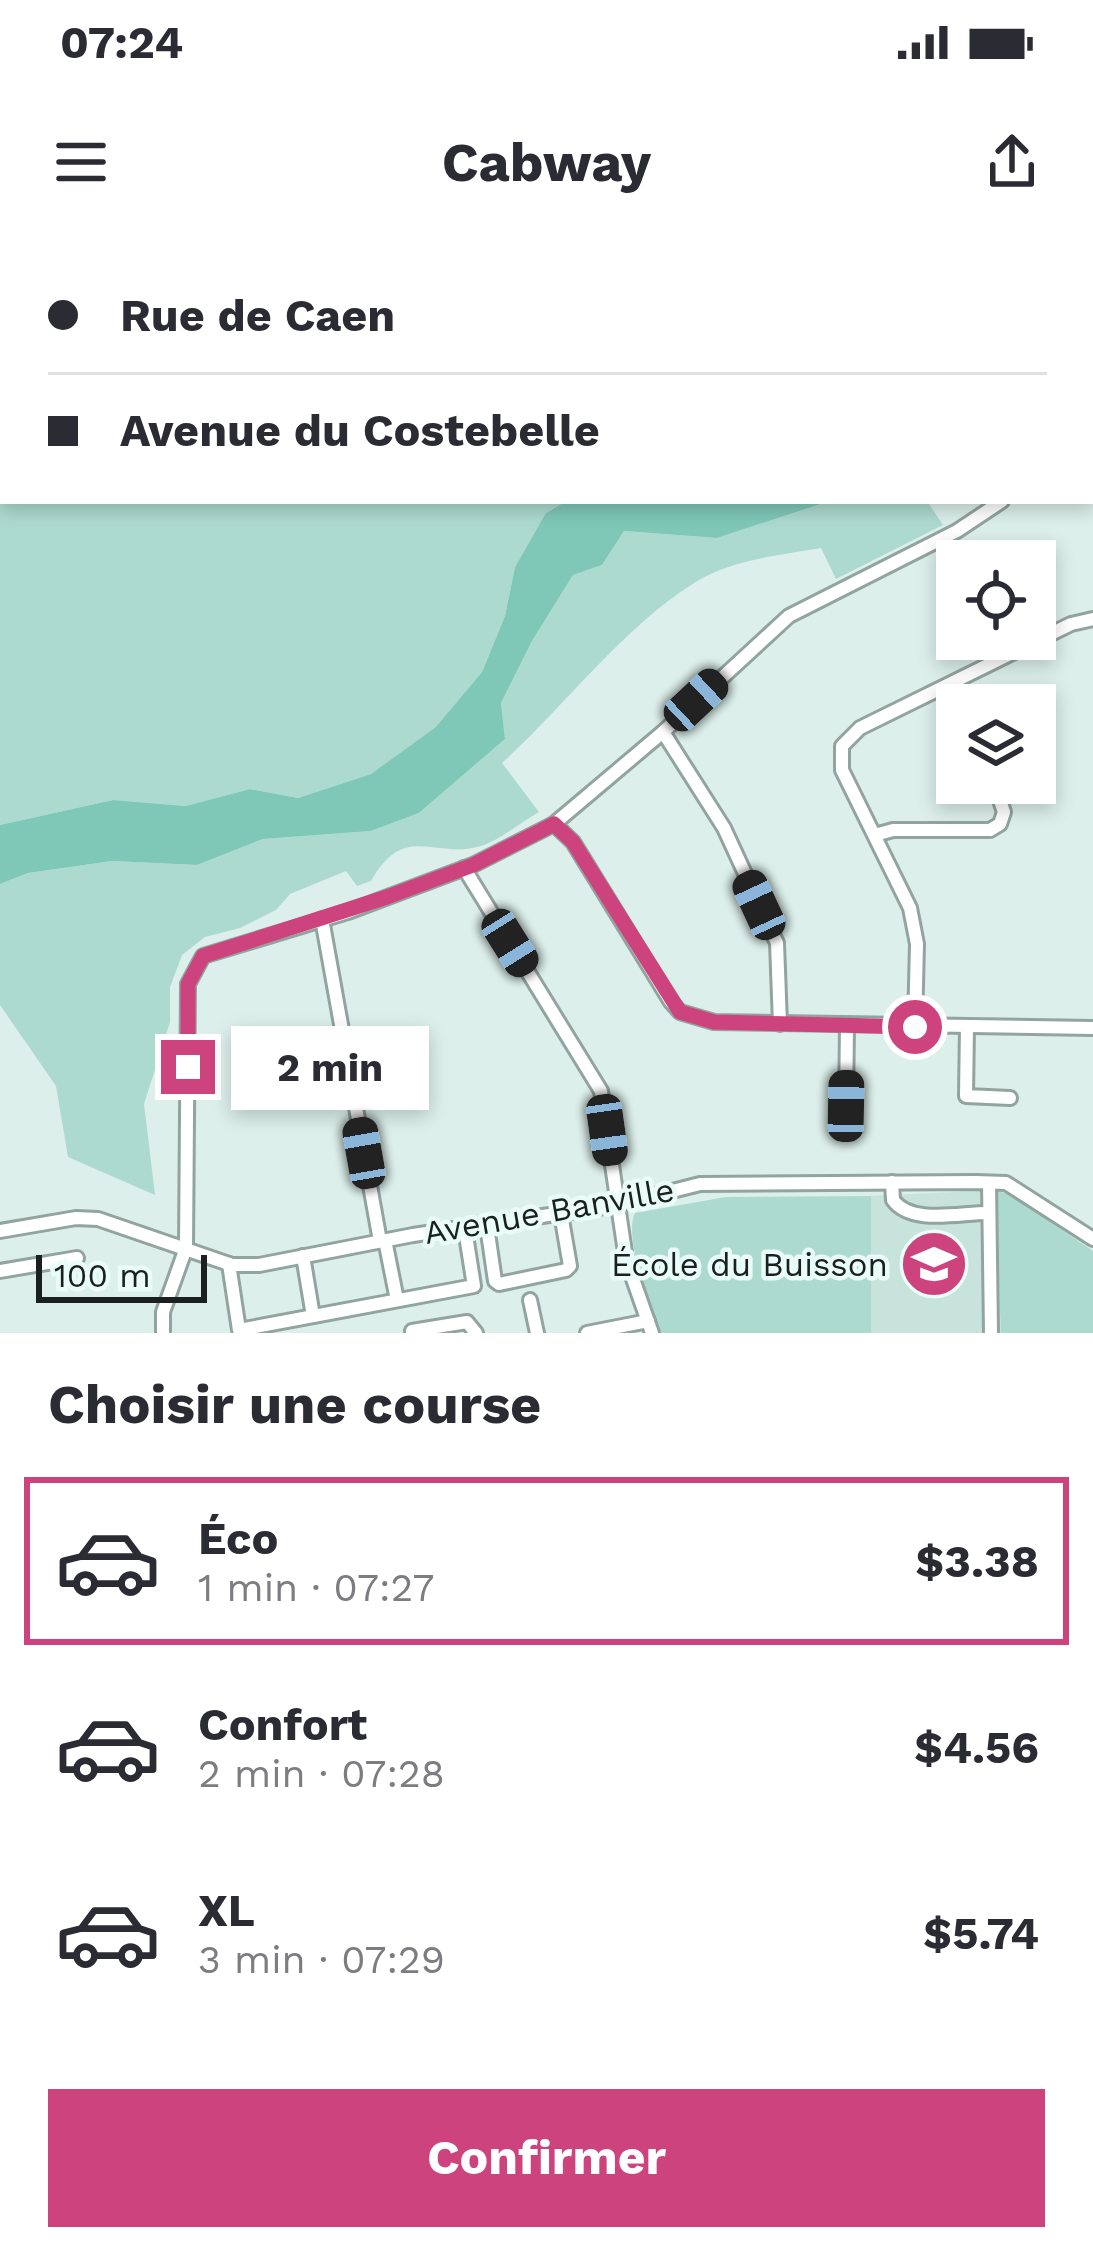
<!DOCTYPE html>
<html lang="fr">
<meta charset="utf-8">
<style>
body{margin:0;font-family:"Work Sans",sans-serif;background:#f2f2f3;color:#2b2b33;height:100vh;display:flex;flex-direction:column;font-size:45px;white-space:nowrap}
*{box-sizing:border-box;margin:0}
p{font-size:39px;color:#7c7c81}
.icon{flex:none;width:66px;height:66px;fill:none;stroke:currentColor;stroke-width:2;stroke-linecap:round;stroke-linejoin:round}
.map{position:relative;height:1093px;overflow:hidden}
.panel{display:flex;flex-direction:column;background:#fff;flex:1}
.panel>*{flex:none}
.banner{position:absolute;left:0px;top:0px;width:1095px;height:264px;box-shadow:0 6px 18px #0003;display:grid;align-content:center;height:264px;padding:0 48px;background:#fff}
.tools{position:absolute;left:936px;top:300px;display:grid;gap:24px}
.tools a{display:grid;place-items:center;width:120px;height:120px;border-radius:0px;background:#fff;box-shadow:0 6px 18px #0003;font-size:60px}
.scale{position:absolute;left:36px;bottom:30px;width:171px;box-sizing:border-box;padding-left:12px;border:6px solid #19201f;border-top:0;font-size:33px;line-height:42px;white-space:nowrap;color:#19201f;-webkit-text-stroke:9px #e9fcf7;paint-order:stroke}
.end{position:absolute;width:54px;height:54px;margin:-27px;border:15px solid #cd437d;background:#fff;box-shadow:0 0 0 6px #fff}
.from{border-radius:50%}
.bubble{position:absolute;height:84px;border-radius:0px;background:#fff;box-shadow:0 6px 18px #0003;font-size:39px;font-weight:700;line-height:84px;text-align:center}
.car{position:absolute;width:36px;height:72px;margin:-36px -18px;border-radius:15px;box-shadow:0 0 9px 3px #0007;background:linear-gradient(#222 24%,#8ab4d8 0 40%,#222 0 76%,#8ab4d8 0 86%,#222 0)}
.banner b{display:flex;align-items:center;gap:42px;height:114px;font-size:45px}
.banner b+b{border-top:3px solid #e1e1e2}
.banner i{width:30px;height:30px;background:#2b2b33}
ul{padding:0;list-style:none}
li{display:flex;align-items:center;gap:36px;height:168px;margin:0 24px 18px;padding:0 24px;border:6px solid transparent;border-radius:0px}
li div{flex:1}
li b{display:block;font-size:45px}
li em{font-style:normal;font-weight:700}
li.active{border-color:#cd437d}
li>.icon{width:108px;height:108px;stroke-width:1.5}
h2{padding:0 48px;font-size:54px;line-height:144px}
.action{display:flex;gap:24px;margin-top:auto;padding:24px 48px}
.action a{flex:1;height:138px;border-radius:0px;background:#cd437d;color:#fff;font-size:48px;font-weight:700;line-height:138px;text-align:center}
.status{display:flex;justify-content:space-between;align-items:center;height:84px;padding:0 60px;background:#fff;direction:ltr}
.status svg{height:33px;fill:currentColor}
header{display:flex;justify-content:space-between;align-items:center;height:156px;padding:0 48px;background:#fff;font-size:54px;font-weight:700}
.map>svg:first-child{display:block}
.built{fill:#c7e3dc}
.green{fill:#addacf}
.water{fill:#7fc8b8}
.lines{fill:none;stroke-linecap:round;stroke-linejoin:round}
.minor-casing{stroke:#92a4a0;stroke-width:18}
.minor{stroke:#fff;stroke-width:12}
.route{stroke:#cd437d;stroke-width:15}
.labels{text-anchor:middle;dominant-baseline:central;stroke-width:9;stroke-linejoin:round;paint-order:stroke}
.street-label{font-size:33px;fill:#19201f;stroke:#e9fcf7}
.poi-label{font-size:33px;fill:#19201f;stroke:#e9fcf7;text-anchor:end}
</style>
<div class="status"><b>07:24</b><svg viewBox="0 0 49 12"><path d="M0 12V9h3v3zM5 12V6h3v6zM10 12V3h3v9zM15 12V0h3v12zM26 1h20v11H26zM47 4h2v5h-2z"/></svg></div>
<header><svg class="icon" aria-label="menu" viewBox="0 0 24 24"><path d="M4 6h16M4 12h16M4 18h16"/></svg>Cabway<svg class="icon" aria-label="share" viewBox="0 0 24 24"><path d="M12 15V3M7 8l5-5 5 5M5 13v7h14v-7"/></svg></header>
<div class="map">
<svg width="1093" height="1093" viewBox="0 0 1093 1093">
<rect width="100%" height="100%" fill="#dcefea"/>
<path class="built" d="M995,950L1001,1093H871V956Z"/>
<g class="green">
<path d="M0,0H90L3,3V261H566L547,272L515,327L505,376L482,432L437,487L371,534L298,558L250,549L187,566L113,560L0,585Z"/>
<path d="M830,261H927L943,285L836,339L821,308C780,315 729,320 694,343C620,390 566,465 502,523L539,572C521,582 500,600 481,606C434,620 405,581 371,641L357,646L346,631L290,654L276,670L240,688L205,697L182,715L170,747V782L144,864L155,955L68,917L56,846L0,765V644L28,633L112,621L197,625L263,599L371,591L419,573L505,499L501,463L532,401L573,335L602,325L624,291L717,298Z"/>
<path d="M995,950L1011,955L1093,1011V1093H1001Z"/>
<path d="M871,956V1093H660C651,1065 623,999 635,973L726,957Z"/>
</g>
<path class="water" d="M566,261H830L717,298L624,291L602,325L573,335L532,401L501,463L505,499L419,573L371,591L263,599L197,625L112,621L28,633L0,644V585L113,560L186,566L250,549L298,558L371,534L436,487L482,432L505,376L515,327L546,273Z"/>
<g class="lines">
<g class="minor-casing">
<g id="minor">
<path d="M745,0V3"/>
<path d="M272,3V0"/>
<path d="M495,3V0"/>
<path d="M619,3V0"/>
<path d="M1092,200L1093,199"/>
<path d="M1092,223L1093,224"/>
<path d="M951,444L960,465"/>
<path d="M663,492L724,588L777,703L780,784"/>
<path d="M554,584L573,602L671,762L680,772L714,782L1093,788"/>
<path d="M875,595L893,590H990L1000,584L1004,572L994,543"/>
<path d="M464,628L601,851L626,1019L652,1093"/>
<path d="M322,679L380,1001"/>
<path d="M915,787L917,704L910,668L842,530V506L860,488L1071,384L1093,379"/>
<path d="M967,787L966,856L1010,858"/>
<path d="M306,831L348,824"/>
<path d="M846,866L847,786"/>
<path d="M892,942L893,960C911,985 959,973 987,973"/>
<path d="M989,943L991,1093"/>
<path d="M487,986L495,1041L499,1044L566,1030L570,1026L561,974"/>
<path d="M0,991L76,978L98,979L232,1025H259L413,995L617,965L700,944L975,942L1006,943L1093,999"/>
<path d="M385,1000L397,1060"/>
<path d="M303,1016L313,1076"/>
<path d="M229,1024L239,1090L474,1046L465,989"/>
<path d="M0,1031L77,1018"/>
<path d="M530,1060L537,1093"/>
<path d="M412,1091L467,1082L476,1093"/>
<path d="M163,1093V1072L186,1008L188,744L203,716L348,672L473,625L554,584L663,492L789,376L957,291L1002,261"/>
<path d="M587,1093L648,1081"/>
</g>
</g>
<use href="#minor" class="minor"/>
</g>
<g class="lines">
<path class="route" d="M188,827V744L203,716L387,657L473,625L554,584L573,602L680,772L714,782L915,787"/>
</g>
<defs>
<g id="school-disc" transform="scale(3.45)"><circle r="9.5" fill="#cd437d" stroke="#e9fcf7"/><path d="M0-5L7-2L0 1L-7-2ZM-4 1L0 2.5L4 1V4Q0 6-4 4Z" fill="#fff"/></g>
</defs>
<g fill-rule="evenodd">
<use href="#school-disc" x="934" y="1024"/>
</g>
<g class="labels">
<g class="street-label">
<text transform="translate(549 971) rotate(-10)">Avenue Banville</text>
</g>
<g class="poi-label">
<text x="888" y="1024">École du Buisson</text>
</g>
</g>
</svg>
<div class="tools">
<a><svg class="icon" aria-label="locate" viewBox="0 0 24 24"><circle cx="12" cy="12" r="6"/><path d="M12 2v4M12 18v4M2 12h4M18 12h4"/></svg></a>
<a><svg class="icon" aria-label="layers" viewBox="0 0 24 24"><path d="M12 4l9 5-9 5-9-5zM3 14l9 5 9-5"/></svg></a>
</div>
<div class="scale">100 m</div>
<i class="end from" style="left:915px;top:787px"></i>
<i class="end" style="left:188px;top:827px"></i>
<div class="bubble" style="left:231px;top:786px;width:198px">2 min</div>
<i class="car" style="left:696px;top:460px;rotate:47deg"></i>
<i class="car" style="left:759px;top:665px;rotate:335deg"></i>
<i class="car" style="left:510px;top:703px;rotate:148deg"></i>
<i class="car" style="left:846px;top:866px;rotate:1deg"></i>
<i class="car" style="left:607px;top:890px;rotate:172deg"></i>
<i class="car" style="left:364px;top:913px;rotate:350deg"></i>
<div class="banner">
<b><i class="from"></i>Rue de Caen</b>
<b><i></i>Avenue du Costebelle</b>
</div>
</div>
<section class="panel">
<h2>Choisir une course</h2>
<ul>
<li class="active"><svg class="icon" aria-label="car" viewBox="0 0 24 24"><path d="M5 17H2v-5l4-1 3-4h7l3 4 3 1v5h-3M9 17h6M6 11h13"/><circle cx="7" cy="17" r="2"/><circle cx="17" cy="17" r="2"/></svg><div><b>Éco</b><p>1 min · 07:27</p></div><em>$3.38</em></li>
<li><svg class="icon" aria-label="car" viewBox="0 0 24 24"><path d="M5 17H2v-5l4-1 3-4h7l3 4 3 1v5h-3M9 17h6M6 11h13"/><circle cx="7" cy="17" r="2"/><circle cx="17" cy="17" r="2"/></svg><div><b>Confort</b><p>2 min · 07:28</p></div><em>$4.56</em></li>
<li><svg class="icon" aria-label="car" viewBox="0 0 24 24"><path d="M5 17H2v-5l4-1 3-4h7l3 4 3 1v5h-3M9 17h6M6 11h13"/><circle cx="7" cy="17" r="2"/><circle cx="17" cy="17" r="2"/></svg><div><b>XL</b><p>3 min · 07:29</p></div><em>$5.74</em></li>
</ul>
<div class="action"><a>Confirmer</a></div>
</section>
